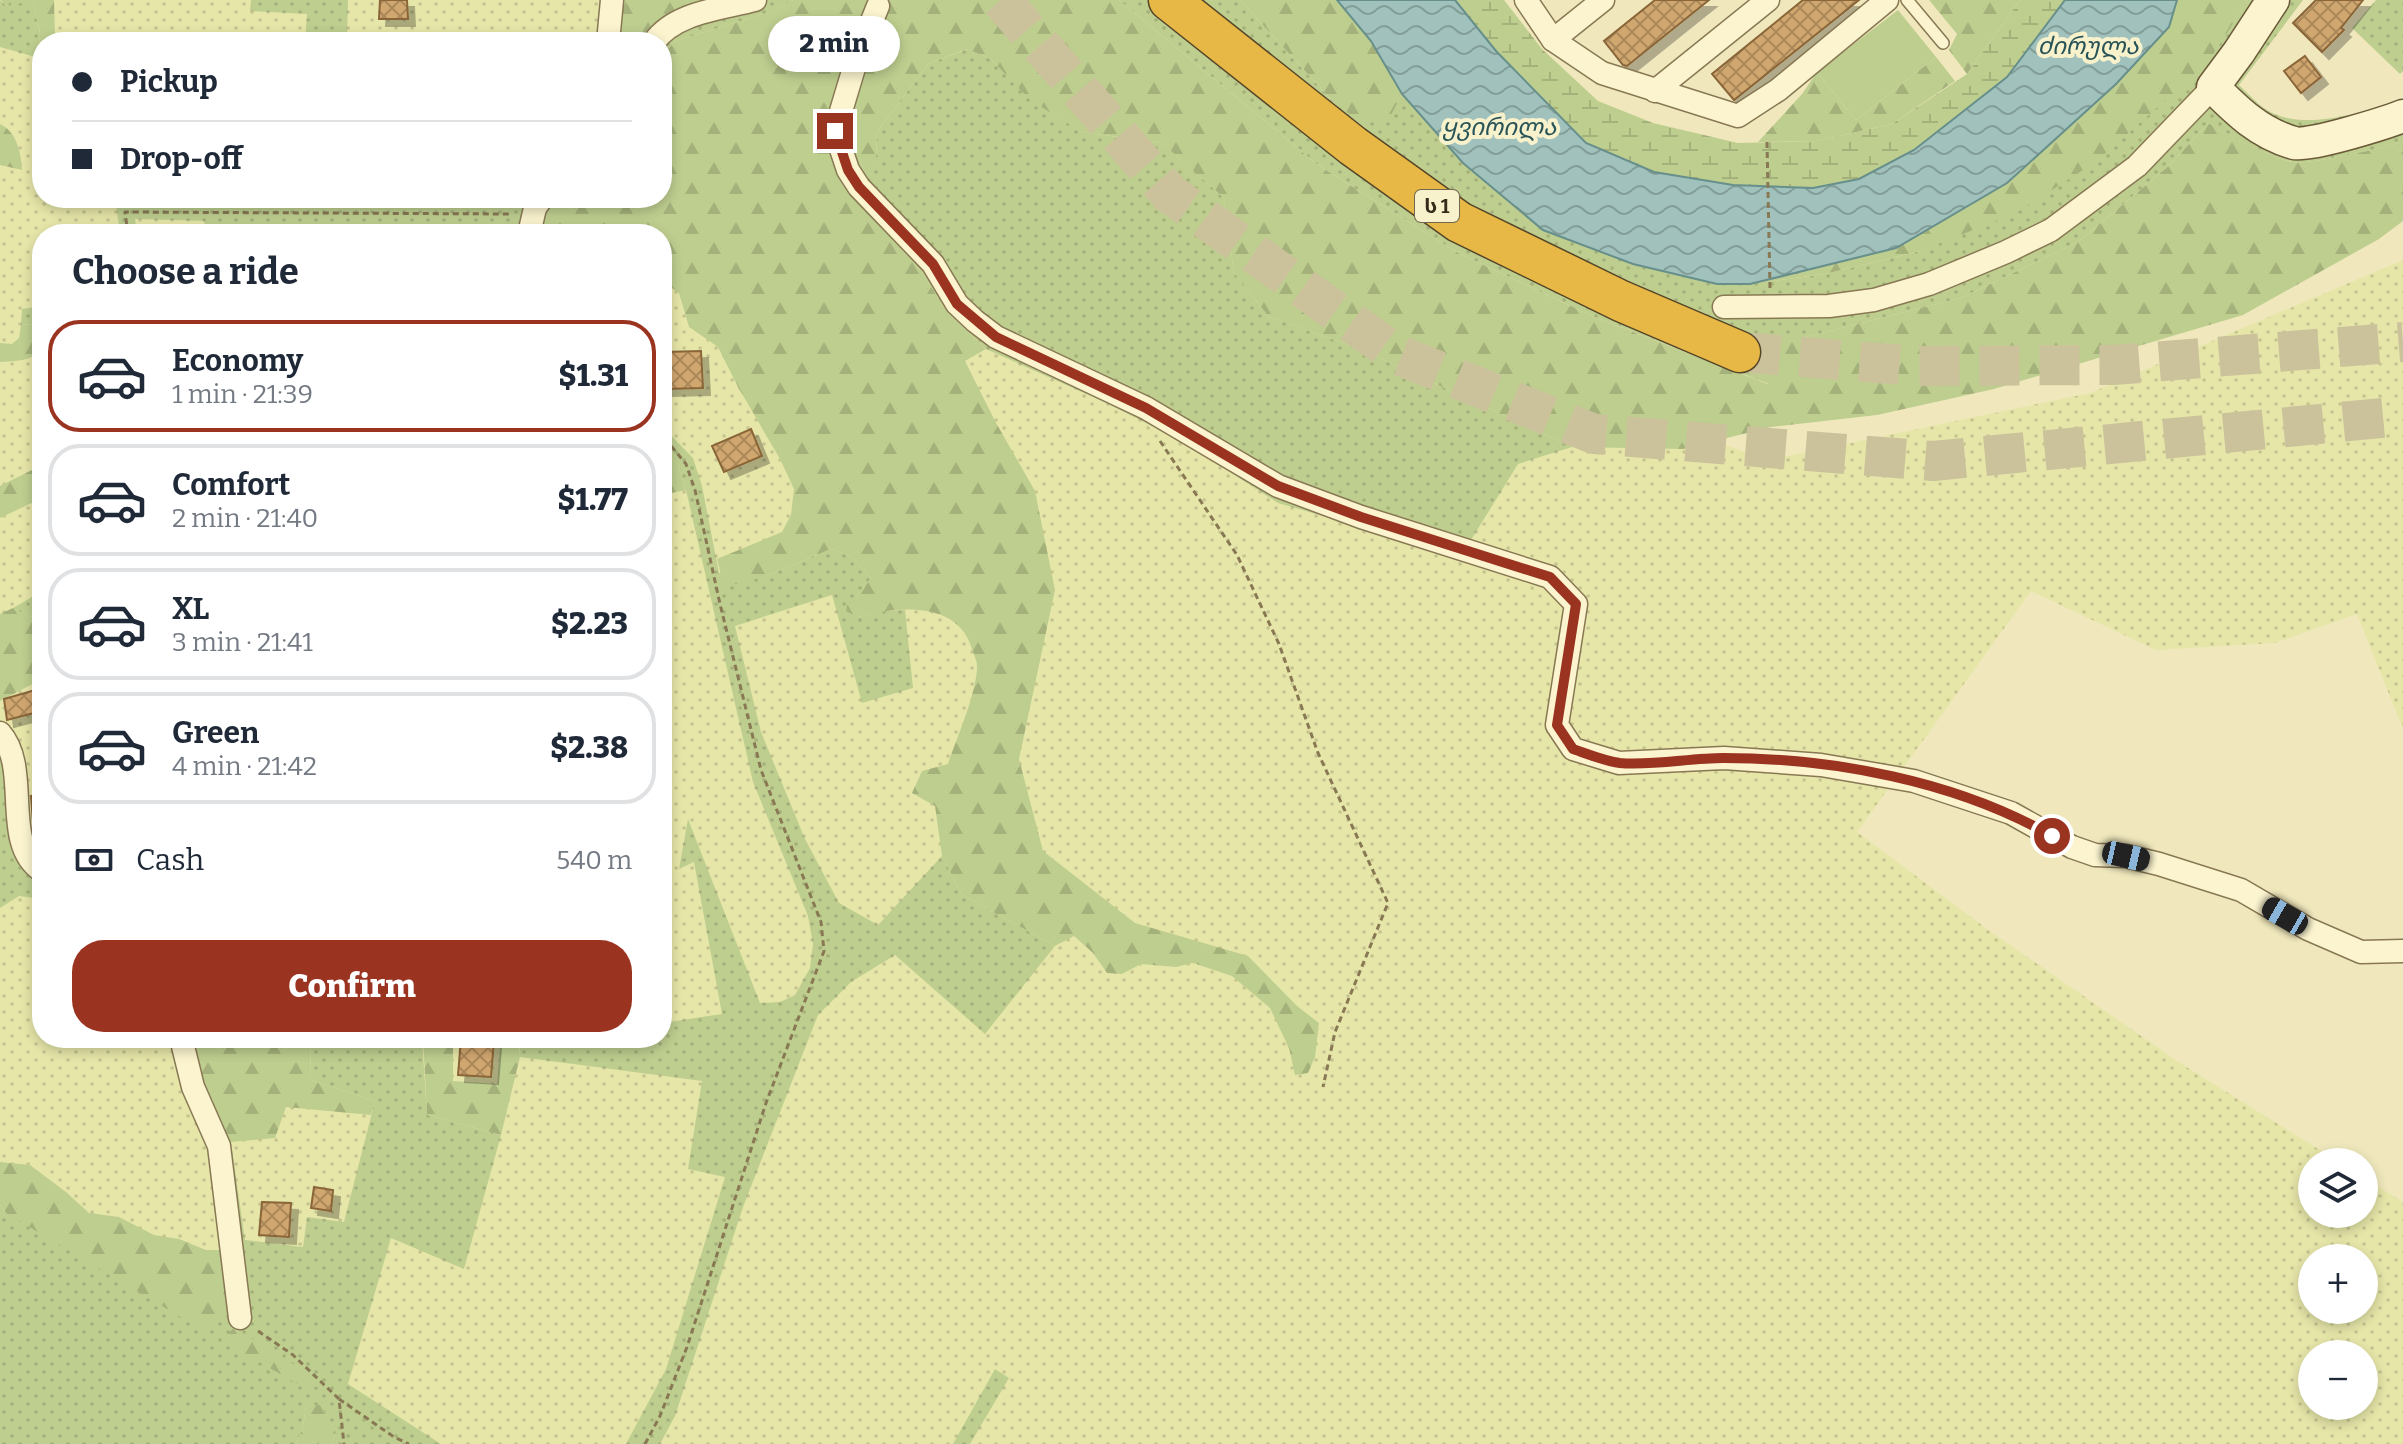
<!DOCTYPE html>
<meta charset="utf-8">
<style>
body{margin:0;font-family:Bitter,"Noto Sans Georgian",serif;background:#f6f6f7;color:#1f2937;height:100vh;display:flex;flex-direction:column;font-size:30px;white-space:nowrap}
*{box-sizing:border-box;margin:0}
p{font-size:26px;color:#747a83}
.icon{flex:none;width:44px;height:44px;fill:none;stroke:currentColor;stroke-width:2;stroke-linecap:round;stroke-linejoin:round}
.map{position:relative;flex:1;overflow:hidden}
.side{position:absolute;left:32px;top:224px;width:640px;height:824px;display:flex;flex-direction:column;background:#fff;border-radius:32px;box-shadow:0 4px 12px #0003}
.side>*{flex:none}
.top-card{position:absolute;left:32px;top:32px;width:640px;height:176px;border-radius:32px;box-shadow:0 4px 12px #0003;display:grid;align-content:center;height:176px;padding:0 40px;background:#fff}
.fabs{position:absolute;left:2298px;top:1148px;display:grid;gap:16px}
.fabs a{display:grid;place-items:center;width:80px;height:80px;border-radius:50%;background:#fff;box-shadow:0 4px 12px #0003;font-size:40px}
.end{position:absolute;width:36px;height:36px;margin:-18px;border:10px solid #9b3321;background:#fff;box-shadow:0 0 0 4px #fff}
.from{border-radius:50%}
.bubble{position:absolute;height:56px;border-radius:28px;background:#fff;box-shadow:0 4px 12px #0003;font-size:26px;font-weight:800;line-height:56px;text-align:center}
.car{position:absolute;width:24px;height:48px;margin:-24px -12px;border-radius:10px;box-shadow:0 0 6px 2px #0007;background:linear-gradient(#222 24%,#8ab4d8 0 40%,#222 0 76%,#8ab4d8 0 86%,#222 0)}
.top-card b{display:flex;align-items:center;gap:28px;height:76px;font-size:30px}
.top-card b+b{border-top:2px solid #e0e1e3}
.top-card i{width:20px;height:20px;background:#1f2937}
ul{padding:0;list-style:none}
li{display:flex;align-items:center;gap:24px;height:112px;margin:0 16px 12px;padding:0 24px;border:4px solid #e0e1e3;border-radius:32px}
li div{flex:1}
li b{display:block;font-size:30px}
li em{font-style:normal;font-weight:800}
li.active{border-color:#9b3321}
li>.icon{width:72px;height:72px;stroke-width:1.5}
h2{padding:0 40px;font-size:36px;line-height:96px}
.pay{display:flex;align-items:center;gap:20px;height:88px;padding:0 40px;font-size:30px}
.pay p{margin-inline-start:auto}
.button{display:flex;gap:16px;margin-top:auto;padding:16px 40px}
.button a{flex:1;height:92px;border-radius:32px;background:#9b3321;color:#fff;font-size:32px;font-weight:800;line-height:92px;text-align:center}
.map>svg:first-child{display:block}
.farmland{fill:url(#farmland-dots);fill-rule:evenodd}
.grass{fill:url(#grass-dots)}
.forest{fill:url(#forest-firs)}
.wetland{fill:url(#wetland-marsh)}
.green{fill:#bece8f}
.water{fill:url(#water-waves);stroke:#678f8b;stroke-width:2}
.building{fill:url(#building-cross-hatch);stroke:#896539;stroke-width:2;filter:url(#shadow)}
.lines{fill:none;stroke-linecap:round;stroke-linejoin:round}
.highway-tunnel{stroke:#cbc29c;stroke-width:40;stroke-dasharray:40 20;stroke-linecap:butt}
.lane-casing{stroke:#887854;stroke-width:14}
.street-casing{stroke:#887854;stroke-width:25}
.secondary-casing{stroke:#6a5938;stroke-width:35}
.highway-casing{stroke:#554529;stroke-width:43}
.path{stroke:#887854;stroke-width:3;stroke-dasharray:6 4;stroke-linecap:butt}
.lane{stroke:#fbf4cf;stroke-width:11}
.street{stroke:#fbf4cf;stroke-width:22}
.secondary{stroke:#fbf4cf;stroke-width:32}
.highway{stroke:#e7b845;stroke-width:40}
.route{stroke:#9b3321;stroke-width:10}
.labels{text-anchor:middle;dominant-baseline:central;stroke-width:8;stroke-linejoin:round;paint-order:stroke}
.shield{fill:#f7f1cc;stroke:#71674f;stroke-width:2}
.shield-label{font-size:20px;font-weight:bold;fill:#372c1a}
.water-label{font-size:24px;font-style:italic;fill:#285357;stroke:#f7f1cc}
</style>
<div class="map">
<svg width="2403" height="1444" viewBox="0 0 2403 1444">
<defs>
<pattern id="farmland-dots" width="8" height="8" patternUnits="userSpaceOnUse" patternTransform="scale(2)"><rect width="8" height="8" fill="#e6e6a9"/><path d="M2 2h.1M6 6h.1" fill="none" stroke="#c6c591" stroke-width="1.8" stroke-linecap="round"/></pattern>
<pattern id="grass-dots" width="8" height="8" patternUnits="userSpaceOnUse" patternTransform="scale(2)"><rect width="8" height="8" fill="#bece8f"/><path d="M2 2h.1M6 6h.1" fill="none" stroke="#a4b17b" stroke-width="1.8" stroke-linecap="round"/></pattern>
<pattern id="forest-firs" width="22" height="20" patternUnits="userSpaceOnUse" patternTransform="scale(2)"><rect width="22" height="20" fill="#bece8f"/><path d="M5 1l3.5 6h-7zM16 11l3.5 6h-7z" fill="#a4b17b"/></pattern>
<pattern id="wetland-marsh" width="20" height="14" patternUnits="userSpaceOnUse" patternTransform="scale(2)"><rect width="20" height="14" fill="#bece8f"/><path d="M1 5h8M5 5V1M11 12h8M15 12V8" fill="none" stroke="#a4b17b"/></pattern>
<pattern id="water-waves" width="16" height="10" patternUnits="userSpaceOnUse" patternTransform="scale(2)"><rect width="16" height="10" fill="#a0c1bc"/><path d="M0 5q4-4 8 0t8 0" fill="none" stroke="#839d98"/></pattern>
<pattern id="building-cross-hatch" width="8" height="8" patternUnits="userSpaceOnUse" patternTransform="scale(2)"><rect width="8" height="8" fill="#d1a76f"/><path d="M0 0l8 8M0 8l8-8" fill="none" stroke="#aa885a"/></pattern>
<filter id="shadow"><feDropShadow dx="7" dy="7" stdDeviation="0" flood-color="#0004"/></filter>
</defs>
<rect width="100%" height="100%" fill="#f0e8bc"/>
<path class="farmland" d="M0,0H1059L1536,381L1769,460L2090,393L2403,260V729L2357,614L2275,643L2156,650L2031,591L1857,832L1987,929L2180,1063L2339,1162H2312V1214H2364V1178L2403,1202V1444H0ZM42,42H662V198H42ZM42,234H662V1038H42ZM2312,1258H2364V1310H2312ZM2312,1354H2364V1406H2312Z"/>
<g class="grass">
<path d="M0,0L6,6L32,0L40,33L39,58L0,47Z"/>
<path d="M251,0H348L347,42H305L307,14L250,11Z"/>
<path d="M605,0L666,17L717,0H793L773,11L675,41L662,56V42H601Z"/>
<path d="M869,0H890L848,126L866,177L876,161L877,132L928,64L968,49L991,59L1031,100L1082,132L1162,143L1224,198L1234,273L1269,317L1360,349L1572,447L1518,464L1461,556L1278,503L1182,441L1102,401L986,349L948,313L920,270L851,195L828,152L830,107Z"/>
<path d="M1119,0H1240L1337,106L1389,117L1402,94L1463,163L1750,284L1825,274L1920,251L2206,64L2248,0H2303L2239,85C2248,93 2257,104 2267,110C2303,133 2366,111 2403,99V141C2388,148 2308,165 2293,162C2267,157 2231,136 2208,123L2171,164L2078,242L1961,298L1802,338H1782L1769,384L1594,317L1458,253L1318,165Z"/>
<path d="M2376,0H2403V71L2400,74L2352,28Z"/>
<path d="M284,198H317V203H492L494,198H554L541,214L537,234H518L520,227L491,222L487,234H206L204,221L135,219L137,234H120L116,204L283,203Z"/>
<path d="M42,306V323L21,325L22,309Z"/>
<path d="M662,426L693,458L702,486L719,573L764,577L831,549L852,557L871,578L856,597L858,617L880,611L905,610L913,688L862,703L832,595L735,626L761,732L805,839L839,903L878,925L942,856L962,895L1055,946L985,1034L895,955L851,982L818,1015L743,1207L675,1416L660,1444H626L666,1369L725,1177L688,1169L702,1081L520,1057V1044L561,1038H662V1023L722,1014L694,862L679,869L688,819L760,1003L780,1002L795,995L810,968L813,944L808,916L753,782L686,490L678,465L662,450Z"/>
<path d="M42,591V622L13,608Z"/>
<path d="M0,721L13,730L21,753L32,851L42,858V899L19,896L0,908Z"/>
<path d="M168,1038H193L204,1091L231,1142L245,1240L303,1247L307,1217L344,1222L375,1101L311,1080L310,1038H422L427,1115L501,1135L464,1269L391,1238L348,1384L441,1444H332L336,1432L320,1405H306L303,1427L296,1444H0V1205L6,1213L228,1310L212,1157L185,1092Z"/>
<path d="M995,1369L1009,1378L970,1444H953Z"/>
</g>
<g class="forest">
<path d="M1,0H54L55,37L65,42H42V58H39L40,32L32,1L6,6Z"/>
<path d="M619,0H717L666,17L644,36L624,38L616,27Z"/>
<path d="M793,0H869L830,107L828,152L851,195L920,270L948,313L986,349L965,361L995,421L1035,491L1055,590L1019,759L1043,851L1135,923L1248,956L1297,1006L1319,1023L1315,1057L1308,1073L1295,1075L1289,1048L1270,1008L1232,976L1193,963L1176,967L1141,964L1122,974L1107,973L1093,953L1074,936L1055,946L962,895L942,856L935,806L912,793L922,771L948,764C957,737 975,697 977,669C978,662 973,653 971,646C956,601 896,606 858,617L846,611L848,601L856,597L871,578L852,557L831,549L764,577L724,587L717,559L782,532L791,515L794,489L780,459L738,387L718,347L689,327L679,293L662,281V234H538L541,214L554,198H662V56L675,41L773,11Z"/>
<path d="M890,0H1119L1318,165L1458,253L1594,317L1768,384L1782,338H1802L1961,298L2078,242L2171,164L2208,123C2233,136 2266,157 2293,162C2308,165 2387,148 2403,141V221L2379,239L2243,315L1994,389L1877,415L1771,427L1683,449L1572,447L1360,349L1269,317L1234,273L1224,198L1162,143L1082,132L1030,100L991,59L967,49L928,64L877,132L876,162L866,177L848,126Z"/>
<path d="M1240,0H1337L1371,41L1402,94L1390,117L1366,124L1337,106Z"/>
<path d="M1929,0H2020L1967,74L1949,50L1957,34Z"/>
<path d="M2177,0H2248L2207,64L2094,163L2016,213L1920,251L1825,274L1750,284L1896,248L2007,183L2116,84L2169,27Z"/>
<path d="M1936,57L1955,81L1892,124L1817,141L1758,142L1802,94L1817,72L1856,120Z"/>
<path d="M0,124C17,132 21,153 22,170L0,165Z"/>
<path d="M490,222L520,226L518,234H487Z"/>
<path d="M42,323C42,360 34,360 0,362V343L12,344L19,338L21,325Z"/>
<path d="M662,450L678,465L686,490L662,495Z"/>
<path d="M42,468V498L0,518V486L34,469Z"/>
<path d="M13,608L42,622V679L0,701V614Z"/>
<path d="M193,1038H310L311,1080L375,1101L371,1115L286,1107L275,1138L231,1142L204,1091Z"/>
<path d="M423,1038H453V1081L497,1084L501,1038H519L520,1057L501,1135L427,1115Z"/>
<path d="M0,1162L30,1165L66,1192L89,1213L119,1217L154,1235L179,1239L206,1250H225L228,1310L204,1331L6,1213L0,1205Z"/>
<path d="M234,1328L289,1361L323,1387L301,1386L221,1340Z"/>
<path d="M306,1405H321L336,1432L332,1444H296L303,1427Z"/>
</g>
<path class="wetland" d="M1455,0H1504L1542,49L1598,101L1653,123L1738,143L1817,141L1892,124L1967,74L2020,0H2065L2007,77L1914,150L1859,179L1813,188L1733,185L1654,172L1585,143L1496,51Z"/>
<path class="green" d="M1898,10L1936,57L1856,120L1817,72Z"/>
<path class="water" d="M1337,0H1455L1496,51L1586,143L1654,172L1733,185L1813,188L1859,179L1914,150L2007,77L2065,0H2177L2169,27L2116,84L2007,183L1896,248L1750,284H1717L1633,264L1543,230L1463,163L1402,94L1371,41Z"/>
<g class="building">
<path d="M380,0H407L408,19H379Z"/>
<path d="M1655,0H1709L1627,66L1623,65L1604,41Z"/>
<path d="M1803,0H1859L1734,100L1712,74Z"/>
<path d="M2316,0H2363L2341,28L2344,30L2322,52L2293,23Z"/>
<path d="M2305,56L2321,77L2301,93L2284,71Z"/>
<path d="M701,351L703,388L666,389L664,352Z"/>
<path d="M751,429L762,456L724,472L712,446Z"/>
<path d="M42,688V711L7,720L4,699Z"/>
<path d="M42,793V843L38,844L33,823L31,796Z"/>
<path d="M461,1039L494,1041L491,1077L458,1075Z"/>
<path d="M314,1187L333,1190L331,1211L311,1208Z"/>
<path d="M262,1202L291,1203L289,1237L259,1235Z"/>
</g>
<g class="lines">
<g class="highway-tunnel">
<path d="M1001,0L1170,194L1396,354L1594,434L1933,461L2403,416"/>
<path d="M1740,352L1915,366L2114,365L2403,342"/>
</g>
<g class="lane-casing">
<path id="lane" d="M1907,0L1943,43"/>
</g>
<g class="street-casing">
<g id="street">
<path d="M1526,0L1553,40L1602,73L1738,116L1778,90L1887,0"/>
<path d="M878,6L857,58L835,131L848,170L859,187L933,264L957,304L975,321L996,337L1146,408L1278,486L1361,517L1550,577L1576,604L1557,725L1573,749L1619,763L1724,758L1821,765L1914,781L2011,813L2072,847L2095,855L2126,856L2159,864L2241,890L2308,929L2361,952L2403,951"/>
<path d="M1553,40L1603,0"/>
<path d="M608,42L612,0"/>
<path d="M654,42C675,12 722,9 755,0"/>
<path d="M1655,91L1768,0"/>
<path d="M529,234L535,208L542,198"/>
<path d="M1724,307L1829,306L1874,300L1929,284L2006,252L2051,230L2137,166L2213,87"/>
<path d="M0,733C32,769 0,843 42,871"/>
<path d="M181,1038L193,1087L219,1146L240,1318"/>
</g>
</g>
<g class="secondary-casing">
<path id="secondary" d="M2273,0L2239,52L2213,87C2237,111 2259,133 2294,143C2309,147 2385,123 2403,116"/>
</g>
<g class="highway-casing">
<path id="highway" d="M1169,0L1353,146L1459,222L1621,301L1740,352"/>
</g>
<g class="path">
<path d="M1767,142L1770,288"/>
<path d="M509,198L514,206"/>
<path d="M128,234L125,212L511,214"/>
<path d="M38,316L42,315"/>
<path d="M1160,441L1237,555L1279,644L1318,753L1388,903L1335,1032L1323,1087"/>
<path d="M258,1331L293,1355L339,1399L344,1444"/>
<path d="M339,1399L394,1437L409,1444"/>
<path d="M645,1444L660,1416L687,1347L766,1103L824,951L821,922L761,770L720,604L695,490L686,464L662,435"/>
</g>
<use href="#lane" class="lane"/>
<use href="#street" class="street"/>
<use href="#secondary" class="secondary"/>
<use href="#highway" class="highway"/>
</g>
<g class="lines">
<path class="route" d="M835,131L848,170L859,187L933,264L957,304L996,337L1146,408L1278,486L1361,517L1550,577L1576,604L1557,725L1573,749C1588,754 1604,761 1620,763C1651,766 1691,758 1723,758C1833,758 1956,781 2052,836"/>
</g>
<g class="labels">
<rect class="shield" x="1415" y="190" width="44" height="32" rx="6"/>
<g class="shield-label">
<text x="1437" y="206">ს 1</text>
</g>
<g class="water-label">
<text x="2088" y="46">ძირულა</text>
<text x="1499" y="127">ყვირილა</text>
</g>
</g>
</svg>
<div class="fabs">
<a><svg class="icon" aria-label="layers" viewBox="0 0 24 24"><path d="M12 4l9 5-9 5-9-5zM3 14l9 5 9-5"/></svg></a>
<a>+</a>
<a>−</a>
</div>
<i class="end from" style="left:2052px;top:836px"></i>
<i class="end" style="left:835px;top:131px"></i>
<div class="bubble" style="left:768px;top:16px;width:132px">2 min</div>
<i class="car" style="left:2126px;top:856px;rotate:103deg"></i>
<i class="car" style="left:2285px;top:916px;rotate:300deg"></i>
<div class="top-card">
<b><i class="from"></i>Pickup</b>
<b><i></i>Drop-off</b>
</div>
<section class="side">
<h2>Choose a ride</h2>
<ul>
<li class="active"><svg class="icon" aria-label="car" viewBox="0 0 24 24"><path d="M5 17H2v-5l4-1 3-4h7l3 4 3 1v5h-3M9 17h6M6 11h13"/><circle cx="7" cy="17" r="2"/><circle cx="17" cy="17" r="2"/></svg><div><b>Economy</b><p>1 min · 21:39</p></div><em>$1.31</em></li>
<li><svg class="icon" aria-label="car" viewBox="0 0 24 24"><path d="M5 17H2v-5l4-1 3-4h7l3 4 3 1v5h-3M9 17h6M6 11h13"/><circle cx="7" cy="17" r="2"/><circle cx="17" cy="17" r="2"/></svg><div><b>Comfort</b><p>2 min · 21:40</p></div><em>$1.77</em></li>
<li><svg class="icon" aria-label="car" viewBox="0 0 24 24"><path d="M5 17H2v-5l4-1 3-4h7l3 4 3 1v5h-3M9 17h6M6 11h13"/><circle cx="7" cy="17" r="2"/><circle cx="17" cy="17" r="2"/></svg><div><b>XL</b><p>3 min · 21:41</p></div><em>$2.23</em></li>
<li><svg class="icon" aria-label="car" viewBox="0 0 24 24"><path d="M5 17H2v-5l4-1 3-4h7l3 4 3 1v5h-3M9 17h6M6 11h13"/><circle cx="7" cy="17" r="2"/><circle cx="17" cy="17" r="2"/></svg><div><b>Green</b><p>4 min · 21:42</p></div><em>$2.38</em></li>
</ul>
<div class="pay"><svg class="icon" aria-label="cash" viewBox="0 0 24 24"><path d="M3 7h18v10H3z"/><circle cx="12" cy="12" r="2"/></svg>Cash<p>540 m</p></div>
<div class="button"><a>Confirm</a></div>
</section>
</div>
